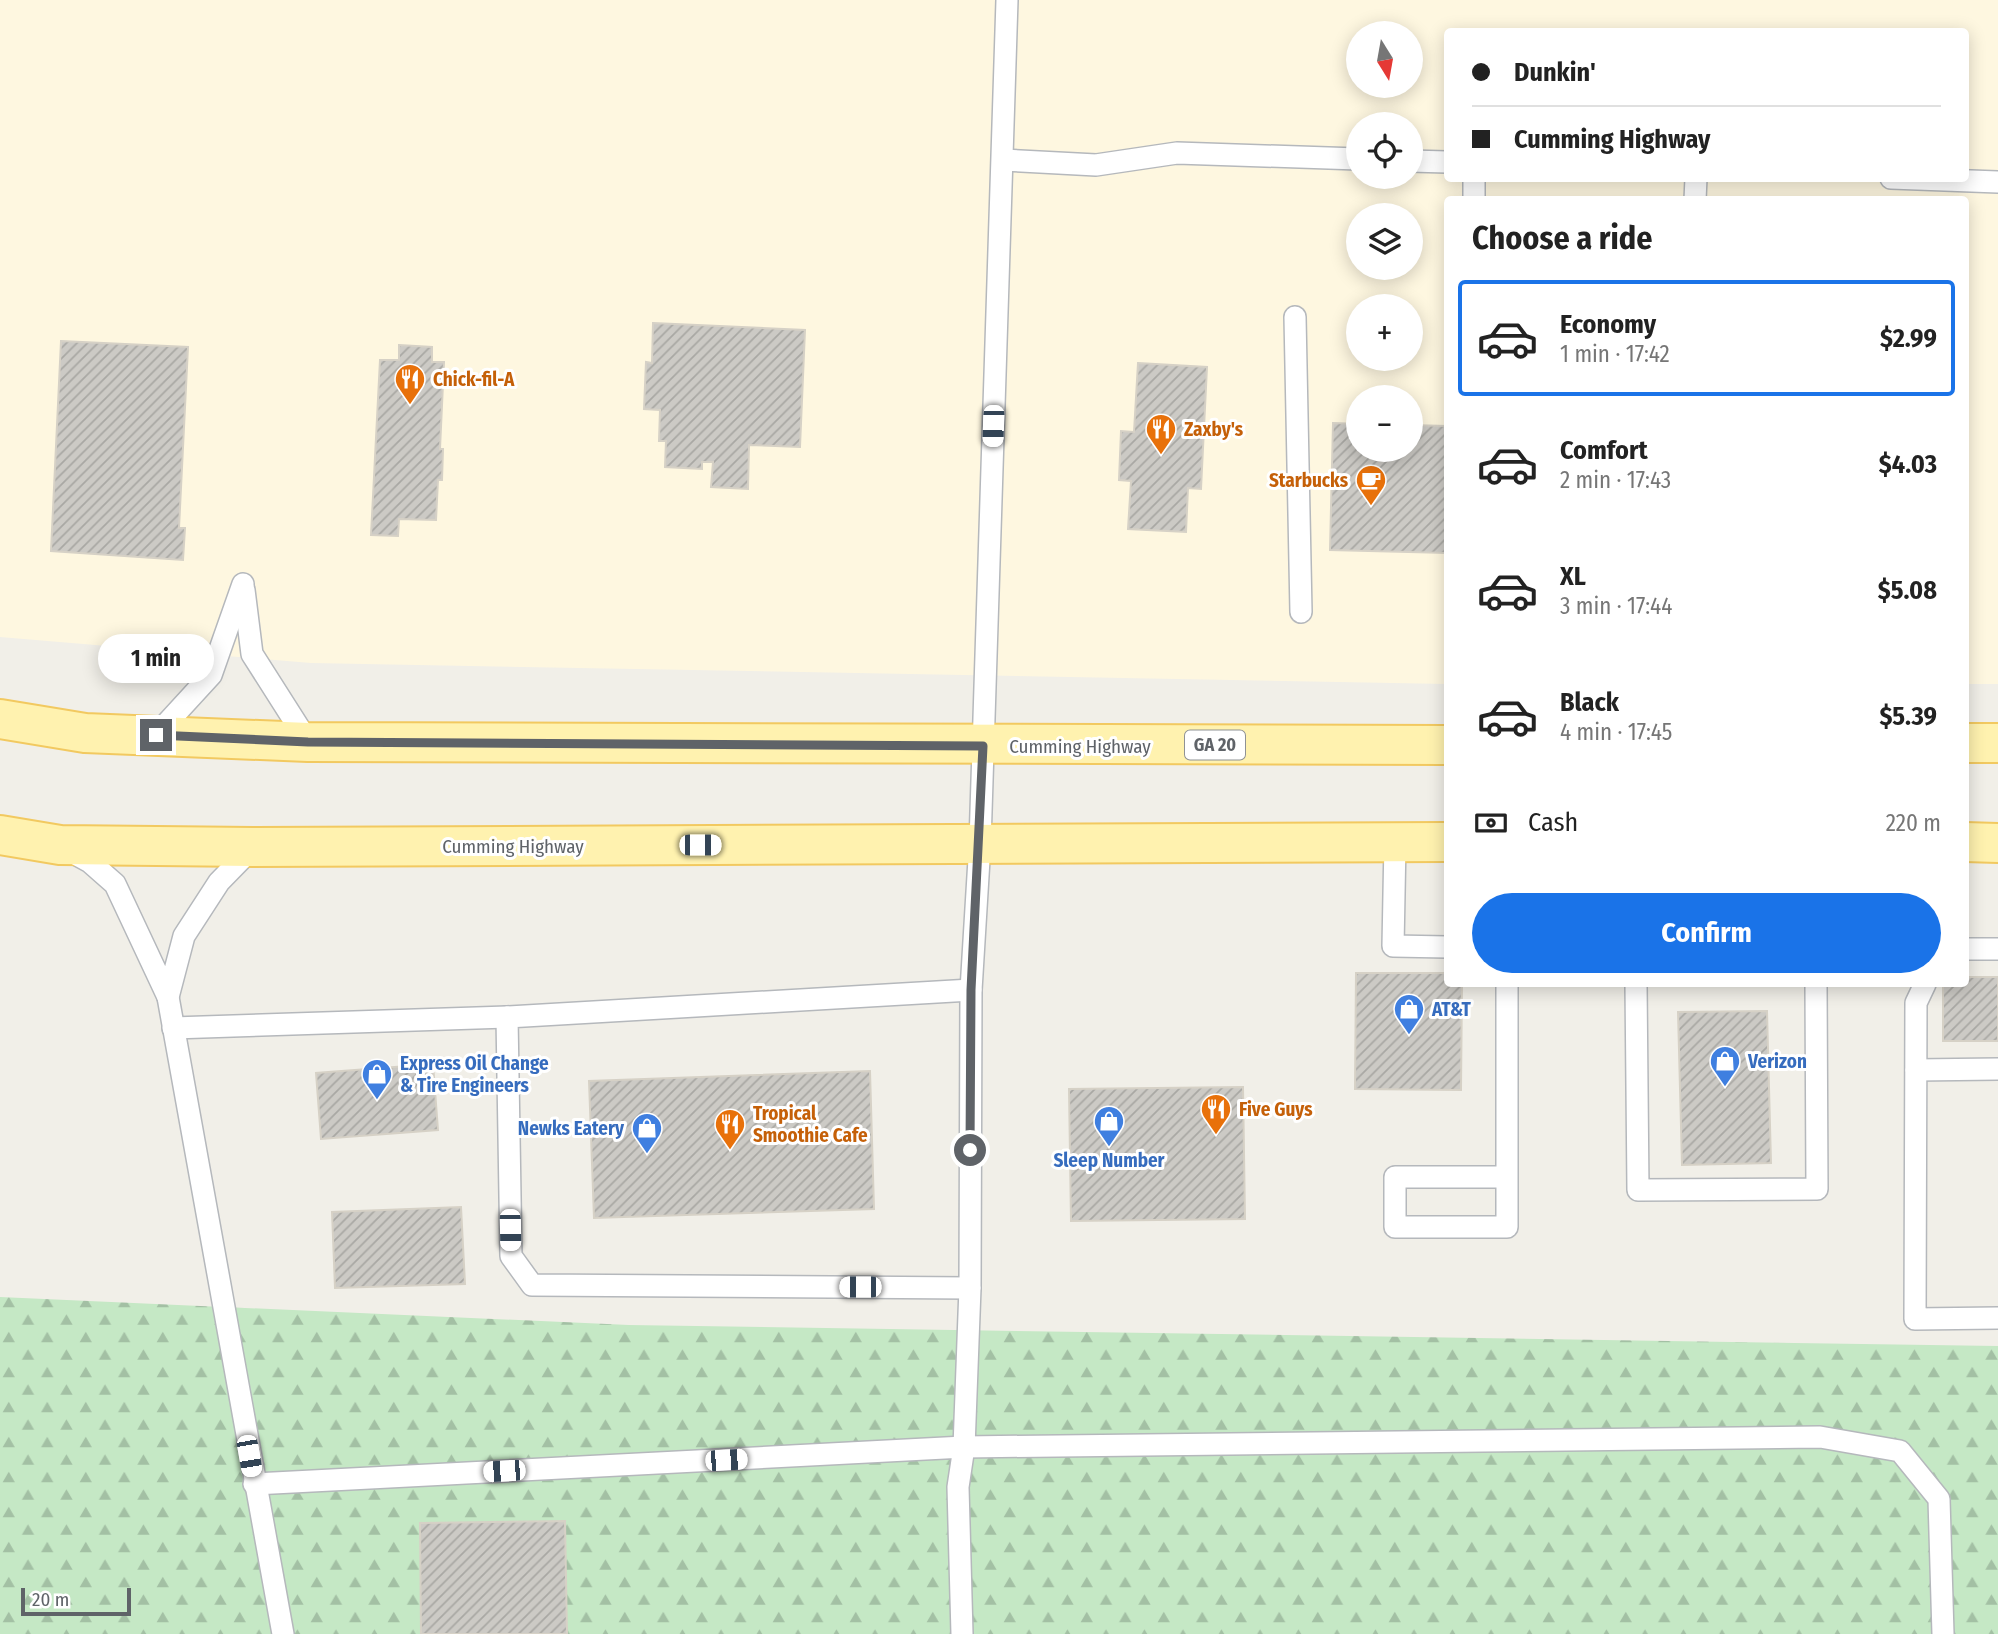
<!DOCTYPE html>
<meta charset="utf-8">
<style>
body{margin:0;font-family:"Fira Sans Condensed",sans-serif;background:#f6f6f6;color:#222;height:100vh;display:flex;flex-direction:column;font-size:26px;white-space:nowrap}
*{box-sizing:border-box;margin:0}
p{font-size:23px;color:#767676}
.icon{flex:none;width:38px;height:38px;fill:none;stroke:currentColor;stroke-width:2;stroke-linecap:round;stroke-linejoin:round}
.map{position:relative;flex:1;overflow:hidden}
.drawer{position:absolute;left:1444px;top:196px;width:525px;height:791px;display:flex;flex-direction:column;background:#fff;border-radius:7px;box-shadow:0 4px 18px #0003}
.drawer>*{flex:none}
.top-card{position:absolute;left:1444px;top:28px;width:525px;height:154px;border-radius:7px;box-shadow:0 4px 18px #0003;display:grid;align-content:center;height:154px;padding:0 28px;background:#fff}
.needle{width:46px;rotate:169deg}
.fabs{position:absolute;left:1346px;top:21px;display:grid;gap:14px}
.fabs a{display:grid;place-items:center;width:77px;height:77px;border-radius:50%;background:#fff;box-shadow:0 4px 18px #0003;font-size:35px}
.scale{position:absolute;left:21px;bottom:18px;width:110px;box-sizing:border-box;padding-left:7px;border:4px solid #5f6368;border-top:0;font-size:19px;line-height:24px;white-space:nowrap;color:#5f6368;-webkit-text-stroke:5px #fff;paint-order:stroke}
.end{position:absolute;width:32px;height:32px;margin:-16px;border:9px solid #5f6368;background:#fff;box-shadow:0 0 0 4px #fff}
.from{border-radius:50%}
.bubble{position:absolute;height:49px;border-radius:24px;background:#fff;box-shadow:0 4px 18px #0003;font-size:23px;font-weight:700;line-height:49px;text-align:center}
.car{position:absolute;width:21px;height:42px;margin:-21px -10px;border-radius:9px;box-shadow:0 0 5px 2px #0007;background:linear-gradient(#fff 24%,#345 0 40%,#fff 0 76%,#345 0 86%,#fff 0)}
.top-card b{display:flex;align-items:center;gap:24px;height:66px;font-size:26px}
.top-card b+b{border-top:2px solid #e0e0e0}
.top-card i{width:18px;height:18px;background:#222}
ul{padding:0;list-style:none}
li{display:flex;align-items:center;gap:21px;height:116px;margin:0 14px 10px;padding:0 14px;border:4px solid transparent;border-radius:7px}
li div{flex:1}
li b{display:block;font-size:26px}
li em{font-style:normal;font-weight:700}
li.on{border-color:#1a73e8}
li>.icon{width:63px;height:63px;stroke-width:1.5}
h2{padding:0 28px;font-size:32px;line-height:84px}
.pay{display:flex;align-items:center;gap:18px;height:77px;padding:0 28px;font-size:26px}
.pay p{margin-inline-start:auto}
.cta{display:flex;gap:14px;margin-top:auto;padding:14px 28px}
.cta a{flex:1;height:80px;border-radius:42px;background:#1a73e8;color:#fff;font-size:28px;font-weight:700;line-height:80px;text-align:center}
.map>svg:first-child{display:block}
.commercial{fill:#fef7e0;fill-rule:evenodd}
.forest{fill:url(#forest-firs)}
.building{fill:url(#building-hatch);stroke:#d6d1c6;stroke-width:2}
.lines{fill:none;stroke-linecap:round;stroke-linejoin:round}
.lane-casing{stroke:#b5b8bc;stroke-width:24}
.primary-casing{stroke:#f2c960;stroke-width:42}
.lane{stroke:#fff;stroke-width:21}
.primary{stroke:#fff2af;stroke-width:38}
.route{stroke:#5f6368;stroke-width:9}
.labels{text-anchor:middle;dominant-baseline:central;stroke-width:6;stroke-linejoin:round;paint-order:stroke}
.shield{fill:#fff;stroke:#8f9295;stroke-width:2}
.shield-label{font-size:18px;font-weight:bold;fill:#5f6368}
.food-label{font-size:19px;font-weight:bold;fill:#c56008;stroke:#fff;text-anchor:start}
.street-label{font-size:19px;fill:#5f6368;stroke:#fff}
.shop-label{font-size:19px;font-weight:bold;fill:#366cbe;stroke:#fff;text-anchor:start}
</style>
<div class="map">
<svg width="1998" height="1634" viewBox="0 0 1998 1634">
<defs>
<pattern id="forest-firs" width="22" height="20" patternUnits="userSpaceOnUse" patternTransform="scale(1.75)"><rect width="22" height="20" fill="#c5e8c5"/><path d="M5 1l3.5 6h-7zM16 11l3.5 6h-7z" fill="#a3c0a4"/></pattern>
<pattern id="building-hatch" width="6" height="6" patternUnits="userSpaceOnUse" patternTransform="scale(1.75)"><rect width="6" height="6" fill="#cccac5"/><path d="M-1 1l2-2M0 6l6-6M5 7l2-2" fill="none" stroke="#a9a8a4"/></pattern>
</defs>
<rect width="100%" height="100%" fill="#f1efe8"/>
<path class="commercial" d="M0,0H1998V684H1965V200H1447V684L311,663L0,637ZM1447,32H1965V178H1447ZM1358,33H1410V86H1358ZM1358,124H1410V177H1358ZM1358,215H1410V268H1358ZM1358,306H1410V359H1358ZM1358,397H1410V450H1358Z"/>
<path class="forest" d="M0,1297L629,1325L1998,1346V1634H0Z"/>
<g class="building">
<path d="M653,323L805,330L800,447L749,445L748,489L711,487L713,462H702V469L665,467L666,441H659L660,410L644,409L646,362L652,363Z"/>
<path d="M61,341L188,347L179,528H185L183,560L51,551Z"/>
<path d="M399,345L432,347V362H444L440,449H443L442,480H438L436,520L399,519L398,536L371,535L380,360H399Z"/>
<path d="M1138,363L1207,367L1201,489L1188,488L1186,532L1128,529L1131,481L1119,480L1121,431L1134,432Z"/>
<path d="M1333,423L1358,424V450H1410V425L1447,426V553L1330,550Z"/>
<path d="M1356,973H1447V984H1462L1461,1090L1355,1089Z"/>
<path d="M1965,977H1998V1041H1943V984H1965Z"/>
<path d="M1767,1011L1771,1163L1682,1165L1678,1012Z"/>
<path d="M433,1064L438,1130L321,1139L316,1073Z"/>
<path d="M870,1071L874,1209L594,1218L589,1081Z"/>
<path d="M1243,1087L1245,1219L1071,1221L1069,1089Z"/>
<path d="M461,1207L465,1284L335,1288L332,1212Z"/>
<path d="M565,1521L567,1634H421L420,1523Z"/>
</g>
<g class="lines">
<g class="lane-casing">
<g id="lane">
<path d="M1007,0L980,843L971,990L970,1288L964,1447L1820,1437L1900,1451L1939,1499L1943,1634"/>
<path d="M1003,160L1096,165L1177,153L1358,159"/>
<path d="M1410,161L1447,162"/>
<path d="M1891,178L1998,182"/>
<path d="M1474,200V178"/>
<path d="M1695,200L1696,178"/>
<path d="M1295,317L1301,612"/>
<path d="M244,590L252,654L308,742"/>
<path d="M156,735L211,675L243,584"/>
<path d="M1395,842L1393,946L1447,947"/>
<path d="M68,850L90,862L115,884L168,997L184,936L219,882L253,847"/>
<path d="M1965,949H1998"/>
<path d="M1636,984L1638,1190L1817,1189L1816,984"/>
<path d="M1925,984L1916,1003L1915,1319L1998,1318"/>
<path d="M168,997L283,1634"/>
<path d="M173,1028L507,1017"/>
<path d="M1916,1070L1998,1069"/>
<path d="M1507,1177H1395V1227H1507V984"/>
<path d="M970,1288L532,1285L511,1256L507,1017L971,990"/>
<path d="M254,1484L964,1447L958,1487L962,1634"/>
</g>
</g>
<g class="primary-casing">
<g id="primary">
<path d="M0,719L85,733L308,742L1447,745"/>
<path d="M1965,743H1998"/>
<path d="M0,835L60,845L253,847L1447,842"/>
<path d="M1965,842L1998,843"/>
</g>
</g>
<use href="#lane" class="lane"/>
<use href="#primary" class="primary"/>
</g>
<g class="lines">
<path class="route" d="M156,735L308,742L983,746L971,990L970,1150"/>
</g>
<defs>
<g id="restaurant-pin" transform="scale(1.575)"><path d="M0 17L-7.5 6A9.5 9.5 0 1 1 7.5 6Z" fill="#e8710a" stroke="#fff"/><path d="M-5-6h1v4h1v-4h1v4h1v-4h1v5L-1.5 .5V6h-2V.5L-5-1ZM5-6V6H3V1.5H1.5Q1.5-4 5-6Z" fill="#fff"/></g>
<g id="cafe-pin" transform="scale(1.575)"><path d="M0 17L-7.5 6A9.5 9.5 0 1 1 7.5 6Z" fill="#e8710a" stroke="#fff"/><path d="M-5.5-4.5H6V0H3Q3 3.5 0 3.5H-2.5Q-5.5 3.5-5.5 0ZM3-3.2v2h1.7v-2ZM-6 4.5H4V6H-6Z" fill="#fff"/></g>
<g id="shop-pin" transform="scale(1.575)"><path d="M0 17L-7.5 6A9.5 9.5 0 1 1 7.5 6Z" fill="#3f7fe0" stroke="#fff"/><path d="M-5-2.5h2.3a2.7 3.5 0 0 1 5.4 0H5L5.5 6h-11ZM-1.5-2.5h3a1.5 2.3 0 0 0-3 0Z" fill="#fff"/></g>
</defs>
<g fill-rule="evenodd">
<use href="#restaurant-pin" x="410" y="379"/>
<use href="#restaurant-pin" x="1161" y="429"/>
<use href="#cafe-pin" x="1371" y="480"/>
<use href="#shop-pin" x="1409" y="1009"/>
<use href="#shop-pin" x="1725" y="1061"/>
<use href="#shop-pin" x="377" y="1074"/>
<use href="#restaurant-pin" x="1216" y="1109"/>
<use href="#shop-pin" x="1109" y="1121"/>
<use href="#restaurant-pin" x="730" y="1124"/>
<use href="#shop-pin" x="647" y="1128"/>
</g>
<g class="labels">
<rect class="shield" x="1185" y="730.5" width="60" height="29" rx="5"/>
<g class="shield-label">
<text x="1215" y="745">GA 20</text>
</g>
<g class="food-label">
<text x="433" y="379">Chick-fil-A</text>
<text x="1184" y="429">Zaxby's</text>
<text x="1348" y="480" text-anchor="end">Starbucks</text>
<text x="1239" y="1109">Five Guys</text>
<text x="753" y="1113">Tropical<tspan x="753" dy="22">Smoothie Cafe</tspan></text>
</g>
<g class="street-label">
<text x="1080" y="746">Cumming Highway</text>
<text x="513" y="846">Cumming Highway</text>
</g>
<g class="shop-label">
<text x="1432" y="1009">AT&amp;T</text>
<text x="1748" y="1061">Verizon</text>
<text x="400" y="1063">Express Oil Change<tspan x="400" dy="22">&amp; Tire Engineers</tspan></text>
<text x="624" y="1128" text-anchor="end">Newks Eatery</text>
<text x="1109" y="1160" text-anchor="middle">Sleep Number</text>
</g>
</g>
</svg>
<div class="fabs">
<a><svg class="needle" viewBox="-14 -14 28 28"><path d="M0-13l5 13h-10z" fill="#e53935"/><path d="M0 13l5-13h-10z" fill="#767676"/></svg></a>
<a><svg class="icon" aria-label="locate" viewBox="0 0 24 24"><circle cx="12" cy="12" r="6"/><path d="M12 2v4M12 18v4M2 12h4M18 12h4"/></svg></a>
<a><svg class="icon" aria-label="layers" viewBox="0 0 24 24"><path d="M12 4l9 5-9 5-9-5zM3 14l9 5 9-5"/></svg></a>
<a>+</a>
<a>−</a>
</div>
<div class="scale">20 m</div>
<i class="end from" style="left:970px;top:1150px"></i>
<i class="end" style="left:156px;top:735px"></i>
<div class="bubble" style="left:98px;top:634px;width:116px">1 min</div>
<i class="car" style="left:993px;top:426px;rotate:182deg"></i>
<i class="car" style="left:700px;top:845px;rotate:90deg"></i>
<i class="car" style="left:510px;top:1230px;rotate:179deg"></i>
<i class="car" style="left:860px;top:1287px;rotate:270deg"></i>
<i class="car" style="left:249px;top:1456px;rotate:170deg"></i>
<i class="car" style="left:726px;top:1460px;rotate:87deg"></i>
<i class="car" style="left:504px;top:1471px;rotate:267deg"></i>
<div class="top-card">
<b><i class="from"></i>Dunkin'</b>
<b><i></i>Cumming Highway</b>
</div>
<section class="drawer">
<h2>Choose a ride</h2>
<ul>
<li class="on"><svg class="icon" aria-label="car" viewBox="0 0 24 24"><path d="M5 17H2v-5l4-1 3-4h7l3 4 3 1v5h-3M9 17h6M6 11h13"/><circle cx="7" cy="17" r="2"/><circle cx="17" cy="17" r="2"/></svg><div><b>Economy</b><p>1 min · 17:42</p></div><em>$2.99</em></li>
<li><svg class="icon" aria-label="car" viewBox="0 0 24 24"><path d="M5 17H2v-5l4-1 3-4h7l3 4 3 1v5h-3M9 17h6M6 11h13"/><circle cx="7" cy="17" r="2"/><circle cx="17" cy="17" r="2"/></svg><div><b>Comfort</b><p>2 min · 17:43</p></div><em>$4.03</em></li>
<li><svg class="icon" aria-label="car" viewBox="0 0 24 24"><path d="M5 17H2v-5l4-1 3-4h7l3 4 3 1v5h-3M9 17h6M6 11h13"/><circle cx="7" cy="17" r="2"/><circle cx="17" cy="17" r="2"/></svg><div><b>XL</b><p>3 min · 17:44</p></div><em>$5.08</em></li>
<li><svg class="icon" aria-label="car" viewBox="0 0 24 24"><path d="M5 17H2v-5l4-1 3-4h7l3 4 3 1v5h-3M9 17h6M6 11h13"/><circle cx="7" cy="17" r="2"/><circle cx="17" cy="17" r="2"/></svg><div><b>Black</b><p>4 min · 17:45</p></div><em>$5.39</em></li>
</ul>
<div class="pay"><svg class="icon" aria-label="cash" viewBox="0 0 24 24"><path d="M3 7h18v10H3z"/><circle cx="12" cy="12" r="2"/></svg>Cash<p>220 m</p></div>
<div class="cta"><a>Confirm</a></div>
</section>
</div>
